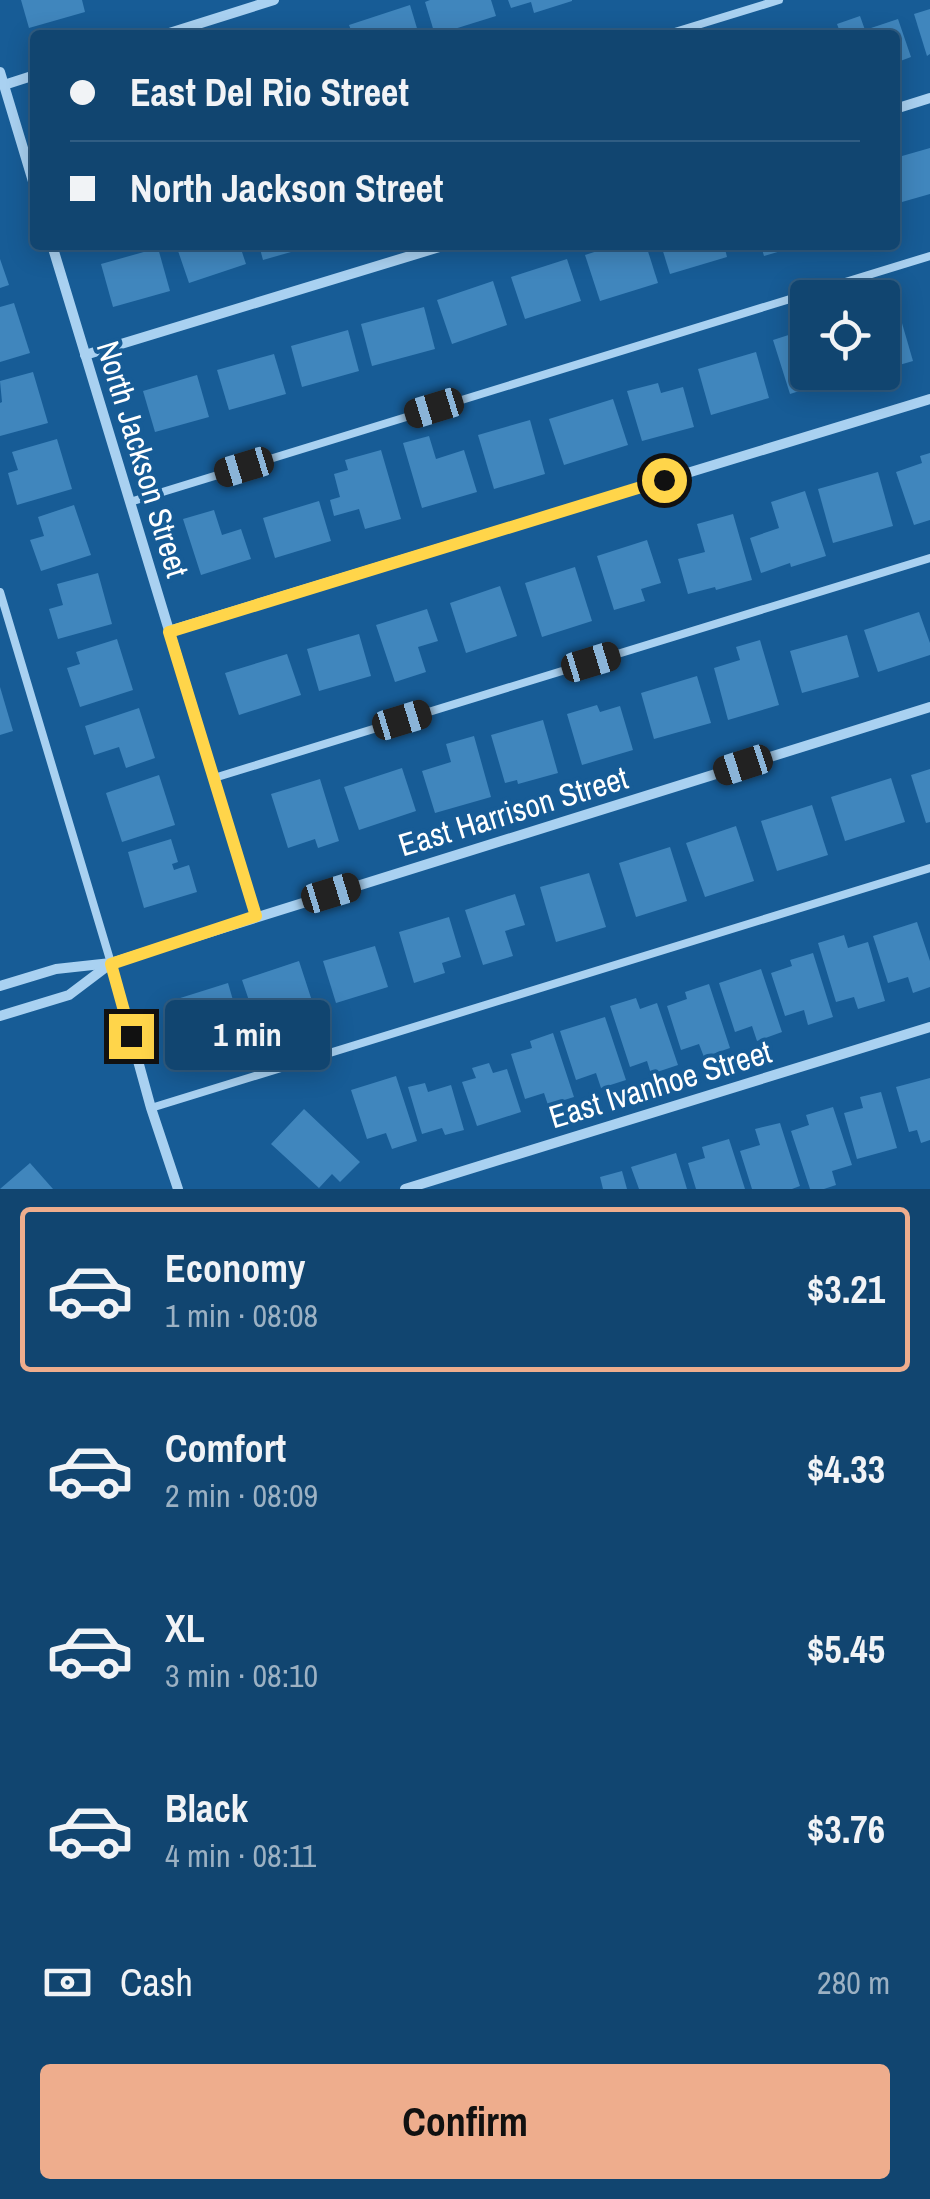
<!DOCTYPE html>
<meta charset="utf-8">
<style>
body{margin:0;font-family:"Archivo Narrow",sans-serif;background:#1e4f78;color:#f1f3f6;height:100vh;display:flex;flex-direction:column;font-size:38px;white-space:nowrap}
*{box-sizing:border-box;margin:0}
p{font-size:32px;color:#9cb1c3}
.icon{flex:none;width:55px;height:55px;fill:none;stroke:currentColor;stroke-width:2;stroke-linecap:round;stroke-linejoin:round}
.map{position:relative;height:1189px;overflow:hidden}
.details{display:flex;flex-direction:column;background:#114570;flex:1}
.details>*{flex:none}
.hud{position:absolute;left:30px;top:30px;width:870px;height:220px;border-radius:10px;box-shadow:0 5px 25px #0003,0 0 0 2px #305d83;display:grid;align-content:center;height:220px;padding:0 40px;background:#114570}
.fabs{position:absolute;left:790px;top:280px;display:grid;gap:20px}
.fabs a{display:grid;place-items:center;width:110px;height:110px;border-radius:10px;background:#114570;box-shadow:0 5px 25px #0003,0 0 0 2px #305d83;font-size:50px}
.end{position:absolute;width:45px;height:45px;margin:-22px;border:12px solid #ffd54a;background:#111;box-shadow:0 0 0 5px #111}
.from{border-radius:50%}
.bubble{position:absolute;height:70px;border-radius:10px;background:#114570;box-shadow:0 5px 25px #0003,0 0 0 2px #305d83;font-size:32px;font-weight:700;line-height:70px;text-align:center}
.car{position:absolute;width:30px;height:60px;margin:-30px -15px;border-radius:12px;box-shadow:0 0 8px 2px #0007;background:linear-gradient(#222 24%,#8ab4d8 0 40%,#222 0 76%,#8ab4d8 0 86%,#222 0)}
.hud b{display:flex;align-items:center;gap:35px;height:95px;font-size:38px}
.hud b+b{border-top:2px solid #305d83}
.hud i{width:25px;height:25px;background:#f1f3f6}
ul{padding:18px 0 0;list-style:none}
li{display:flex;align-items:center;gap:30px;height:165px;margin:0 20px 15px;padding:0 20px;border:5px solid transparent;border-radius:10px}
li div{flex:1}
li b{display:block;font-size:38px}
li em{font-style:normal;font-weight:700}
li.selected{border-color:#eead8d}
li>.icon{width:90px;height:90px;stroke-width:1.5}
.pay{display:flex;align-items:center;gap:25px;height:110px;padding:0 40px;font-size:38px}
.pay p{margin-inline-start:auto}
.primary-button{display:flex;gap:20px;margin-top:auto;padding:20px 40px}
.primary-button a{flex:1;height:115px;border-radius:10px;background:#eead8d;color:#111;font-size:40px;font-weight:700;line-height:115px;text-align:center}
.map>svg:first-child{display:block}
.building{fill:#4086bd}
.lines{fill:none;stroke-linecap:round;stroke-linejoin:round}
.lane{stroke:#a9d1f1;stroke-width:8}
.street{stroke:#a9d1f1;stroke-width:10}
.route{stroke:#ffd54a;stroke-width:12}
.labels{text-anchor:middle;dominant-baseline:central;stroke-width:8;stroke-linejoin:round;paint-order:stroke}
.street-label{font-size:32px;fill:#fff;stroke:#175c96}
</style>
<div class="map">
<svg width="930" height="1189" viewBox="0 0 930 1189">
<rect width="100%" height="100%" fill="#175c96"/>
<g class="building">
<path d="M21,0H82L85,12L29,28Z"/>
<path d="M430,0H491L496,16L435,35L425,2Z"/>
<path d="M508,0H572V1L534,13L531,2L511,8Z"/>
<path d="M410,5L419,35H353L349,25Z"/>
<path d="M930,9V54L927,56L914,14Z"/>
<path d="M860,16L865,30L898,19L911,57L895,63V35H841L837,24Z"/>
<path d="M930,148V194L895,204V158Z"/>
<path d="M176,245H250L251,249L242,252L246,264L189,283Z"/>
<path d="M259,245H311L312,246L263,260Z"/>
<path d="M616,245H646L658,283L600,301L585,255Z"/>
<path d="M661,245H724L727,257L670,274Z"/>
<path d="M743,245H798V246L764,256L761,246L745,251Z"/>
<path d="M158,248L170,291L113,307L101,264Z"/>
<path d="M0,259L9,285L0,288Z"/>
<path d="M567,259L581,301L525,319L511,277Z"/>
<path d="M493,281L507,325L452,344L437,300Z"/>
<path d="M14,303L30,353L0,362V307Z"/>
<path d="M897,306L913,361L882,370V311Z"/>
<path d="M424,307L435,349L372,366L361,324Z"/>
<path d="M808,319V372H838L840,378L790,394L773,340L801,331L799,322Z"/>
<path d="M348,330L359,371L302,387L291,346Z"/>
<path d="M756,352L769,398L711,415L698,369Z"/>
<path d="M274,354L286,394L229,410L217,370Z"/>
<path d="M33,372L48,423L0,436V403L2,402L0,381Z"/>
<path d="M197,375L209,417L155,432L143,391Z"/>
<path d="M658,383L661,393L683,387L694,427L642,441L627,391Z"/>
<path d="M613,399L628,445L564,465L549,419Z"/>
<path d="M530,420L545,474L494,489L478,435Z"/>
<path d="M429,436L436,459L464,450L477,492L422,508L403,443Z"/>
<path d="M57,439L72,489L17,505L8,473L18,470L12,452Z"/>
<path d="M381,450L401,519L365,529L359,509L334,516L330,500L340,497L334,474L348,470L345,460Z"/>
<path d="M930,453V520L914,525L896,472L922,463L920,456Z"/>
<path d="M878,472L893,526L833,543L818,489Z"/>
<path d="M805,491L826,556L791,567L790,563L761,573L750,538L779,528L771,502Z"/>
<path d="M319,501L331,541L275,558L263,518Z"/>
<path d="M74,505L91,555L41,571L30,540L44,536L38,517Z"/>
<path d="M214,510L222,535L241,529L251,559L201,575L183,519Z"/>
<path d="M733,514L752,580L716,590L715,587L688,594L678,559L705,552L697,524Z"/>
<path d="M647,540L661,583L641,589L645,601L614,610L597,556Z"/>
<path d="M575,567L592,621L542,637L525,583Z"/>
<path d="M98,573L112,624L58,639L49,609L63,605L57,584Z"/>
<path d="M500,586L517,636L466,653L450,603Z"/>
<path d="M427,609L438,641L418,647L426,672L395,682L376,625Z"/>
<path d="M919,612L930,643V655L878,672L864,630Z"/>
<path d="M359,634L371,676L319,691L307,649Z"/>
<path d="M847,635L859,677L802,693L790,651Z"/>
<path d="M117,639L133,690L80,707L67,668L80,664L76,652Z"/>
<path d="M760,640L779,705L728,720L714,668L740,660L736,647Z"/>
<path d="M287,654L301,695L239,715L225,673Z"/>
<path d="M697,676L711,723L654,739L641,693Z"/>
<path d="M0,687L13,731L0,735Z"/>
<path d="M597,705L600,712L620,706L633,750L582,765L567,714Z"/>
<path d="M139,708L155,758L126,768L119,747L94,755L85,726Z"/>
<path d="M543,720L558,773L518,784L517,780L505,783L491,735Z"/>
<path d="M474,736L491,797L435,813L422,771L451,762L446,744Z"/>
<path d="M402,768L416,811L359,830L344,787Z"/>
<path d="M930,769V822L926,823L911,775Z"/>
<path d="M159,775L175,825L122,842L106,793Z"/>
<path d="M891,778L905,822L845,841L831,797Z"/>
<path d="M320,779L339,841L318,848L315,839L288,848L271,794Z"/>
<path d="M812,805L828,855L777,871L761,821Z"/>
<path d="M736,826L754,881L705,897L686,843Z"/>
<path d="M171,839L178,862L172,864L174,870L189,865L197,892L144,908L128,852Z"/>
<path d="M670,847L687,901L636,917L619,863Z"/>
<path d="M589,873L606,927L556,942L540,887Z"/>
<path d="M515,894L525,925L505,931L513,956L483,965L465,910Z"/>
<path d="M449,917L461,957L442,963L445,973L414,983L399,932Z"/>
<path d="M917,922L930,961V987L913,993L908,977L888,983L873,936Z"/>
<path d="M844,935L848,948L868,942L885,1001L858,1009L854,997L836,1002L818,943Z"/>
<path d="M375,946L388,987L336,1003L323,961Z"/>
<path d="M813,953L833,1017L808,1025L804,1010L785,1016L771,973L792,966L790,960Z"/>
<path d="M299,961L313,1004L274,1017L276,1025L259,1030L242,980Z"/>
<path d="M761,969L782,1032L757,1041L752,1026L735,1032L719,983Z"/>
<path d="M228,983L248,1052L197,1067L177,999Z"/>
<path d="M709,984L730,1048L704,1057L699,1044L681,1050L667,1006L687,999L685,992Z"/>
<path d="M636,998L640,1009L657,1003L678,1065L651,1074L647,1061L630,1067L610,1006Z"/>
<path d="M605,1017L626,1080L601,1088L596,1073L576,1080L560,1031Z"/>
<path d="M553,1033L574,1097L548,1105L544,1093L525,1099L511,1054L532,1048L530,1041Z"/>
<path d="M489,1063L493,1073L507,1069L521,1112L477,1126L462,1082L476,1078L472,1068Z"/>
<path d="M396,1076L417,1141L392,1149L386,1133L367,1139L351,1090Z"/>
<path d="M930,1078V1140L921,1143L917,1130L909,1132L896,1087Z"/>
<path d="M425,1083L428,1092L451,1085L464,1130L445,1135L442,1128L422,1134L408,1087Z"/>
<path d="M881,1092L897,1148L857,1159L844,1113L863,1108L860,1097Z"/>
<path d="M833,1107L852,1165L832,1171L836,1185L824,1189H810L791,1131L809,1125L806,1115Z"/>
<path d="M304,1109L360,1162L340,1182L332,1174L319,1188L271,1144Z"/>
<path d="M780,1123L800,1186L792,1189H752L740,1151L760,1145L755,1129Z"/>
<path d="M729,1139L745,1189H696L688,1163L705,1158L702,1147Z"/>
<path d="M676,1153L687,1189H639L631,1167Z"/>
<path d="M30,1163L53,1189H0Z"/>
<path d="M622,1171L627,1189H603L600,1177Z"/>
</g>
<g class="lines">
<g class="lane">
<path d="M665,35L779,0"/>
<path d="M130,502L930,256"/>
<path d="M0,592L111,963"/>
<path d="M214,778L930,558"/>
<path d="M151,1108L930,868"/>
</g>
<g class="street">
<path d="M163,35L274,0"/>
<path d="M0,72L35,188"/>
<path d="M4,85L35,75"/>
<path d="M895,109L930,98"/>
<path d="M52,245L256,917"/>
<path d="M85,355L446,245"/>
<path d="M169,631L930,399"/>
<path d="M111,963L151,1108L178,1189"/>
<path d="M0,986L56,969L111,963L930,707"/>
<path d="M0,1016L69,995L110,964"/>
<path d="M405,1189L930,1027"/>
</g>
</g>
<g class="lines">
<path class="route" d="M131,1036L111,964L256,916L169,632L664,480"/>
</g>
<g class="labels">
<g class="street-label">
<text transform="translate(143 459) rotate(73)">North Jackson Street</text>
<text transform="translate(513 811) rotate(-17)">East Harrison Street</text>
<text transform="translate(660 1084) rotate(-17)">East Ivanhoe Street</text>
</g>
</g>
</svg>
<div class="fabs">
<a><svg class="icon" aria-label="locate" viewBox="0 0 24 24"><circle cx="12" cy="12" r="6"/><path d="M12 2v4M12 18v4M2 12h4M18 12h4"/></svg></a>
</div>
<i class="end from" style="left:664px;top:480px"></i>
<i class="end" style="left:131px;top:1036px"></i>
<div class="bubble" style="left:165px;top:1000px;width:165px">1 min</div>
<i class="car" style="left:434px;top:408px;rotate:253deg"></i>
<i class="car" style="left:244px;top:467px;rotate:253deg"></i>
<i class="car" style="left:591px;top:662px;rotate:73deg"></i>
<i class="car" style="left:402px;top:720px;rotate:73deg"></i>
<i class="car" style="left:743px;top:765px;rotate:252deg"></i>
<i class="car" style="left:331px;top:893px;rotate:73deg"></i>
<div class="hud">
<b><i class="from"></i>East Del Rio Street</b>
<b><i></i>North Jackson Street</b>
</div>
</div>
<section class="details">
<ul>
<li class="selected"><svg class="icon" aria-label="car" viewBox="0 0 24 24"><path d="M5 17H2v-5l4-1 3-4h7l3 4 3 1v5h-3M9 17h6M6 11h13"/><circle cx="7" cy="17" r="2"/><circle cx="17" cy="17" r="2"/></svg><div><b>Economy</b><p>1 min · 08:08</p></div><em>$3.21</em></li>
<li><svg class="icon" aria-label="car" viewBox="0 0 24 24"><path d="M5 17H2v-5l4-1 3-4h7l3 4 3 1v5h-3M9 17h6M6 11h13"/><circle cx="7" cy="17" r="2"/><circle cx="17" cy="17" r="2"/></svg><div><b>Comfort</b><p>2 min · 08:09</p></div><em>$4.33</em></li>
<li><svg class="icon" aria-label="car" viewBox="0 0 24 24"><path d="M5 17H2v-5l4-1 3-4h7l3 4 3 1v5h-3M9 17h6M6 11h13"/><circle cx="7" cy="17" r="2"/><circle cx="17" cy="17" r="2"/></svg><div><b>XL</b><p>3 min · 08:10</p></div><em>$5.45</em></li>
<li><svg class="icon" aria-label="car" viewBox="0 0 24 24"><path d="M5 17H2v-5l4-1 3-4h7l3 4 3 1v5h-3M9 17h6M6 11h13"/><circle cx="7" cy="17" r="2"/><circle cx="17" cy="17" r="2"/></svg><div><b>Black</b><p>4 min · 08:11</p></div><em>$3.76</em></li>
</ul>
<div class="pay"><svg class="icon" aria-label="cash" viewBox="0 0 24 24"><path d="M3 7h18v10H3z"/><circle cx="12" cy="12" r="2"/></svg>Cash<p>280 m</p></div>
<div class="primary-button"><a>Confirm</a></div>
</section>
